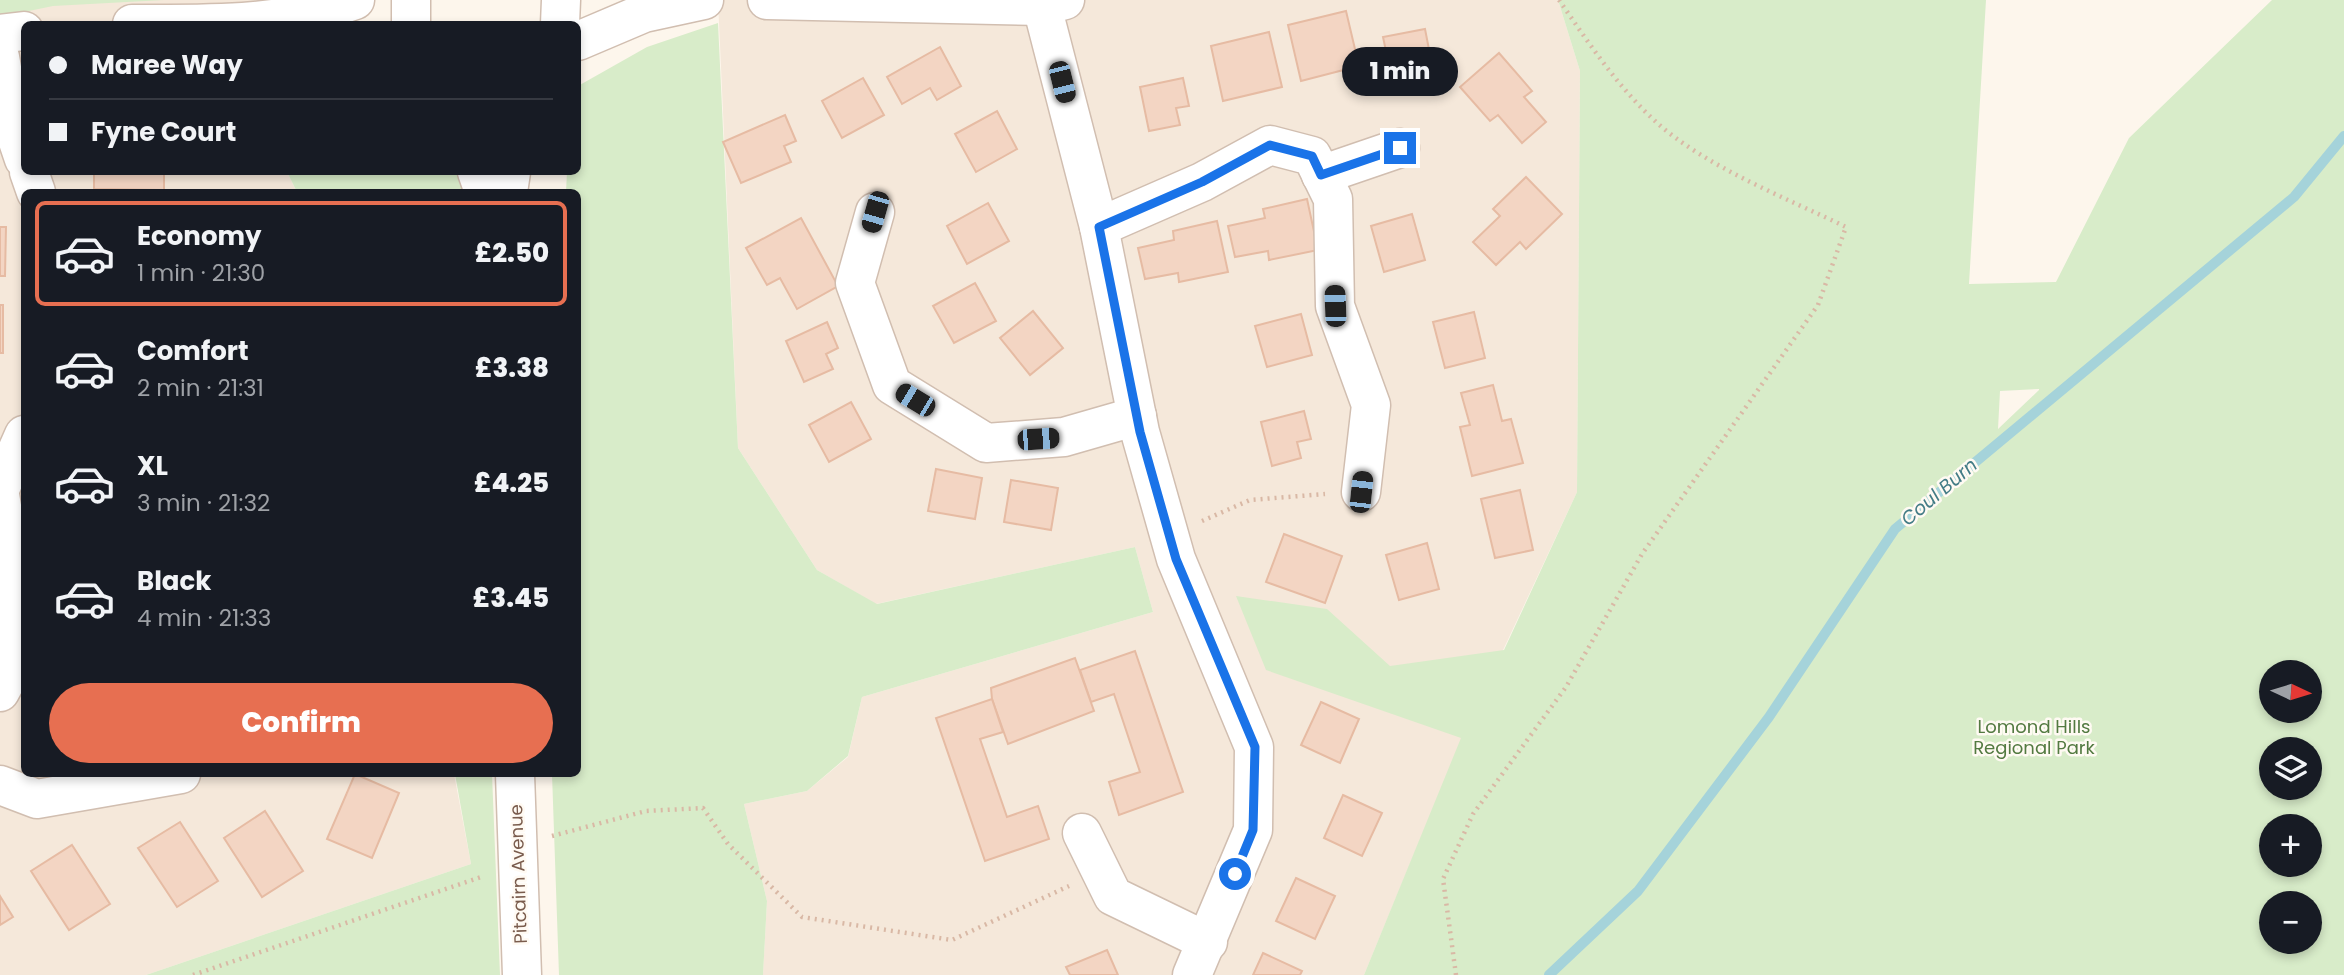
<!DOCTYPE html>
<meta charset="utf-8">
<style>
body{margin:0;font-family:Poppins,sans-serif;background:#20242c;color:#f1f3f6;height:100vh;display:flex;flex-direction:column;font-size:26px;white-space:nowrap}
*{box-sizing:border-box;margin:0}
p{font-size:23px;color:#9ea1a6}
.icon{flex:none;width:38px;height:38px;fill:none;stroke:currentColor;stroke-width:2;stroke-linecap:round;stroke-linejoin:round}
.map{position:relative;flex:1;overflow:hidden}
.side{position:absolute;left:21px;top:189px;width:560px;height:588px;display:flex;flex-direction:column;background:#171b24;border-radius:10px;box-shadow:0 4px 10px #0003}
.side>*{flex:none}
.guide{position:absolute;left:21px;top:21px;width:560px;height:154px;border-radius:10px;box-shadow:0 4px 10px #0003;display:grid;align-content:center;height:154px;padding:0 28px;background:#171b24}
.needle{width:46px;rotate:94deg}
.buttons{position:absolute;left:2259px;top:660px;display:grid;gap:14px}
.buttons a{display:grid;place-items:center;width:63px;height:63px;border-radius:50%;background:#171b24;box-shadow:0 4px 10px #0003;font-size:35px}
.end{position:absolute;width:32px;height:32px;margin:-16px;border:9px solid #1a73e8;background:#fff;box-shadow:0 0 0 4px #fff}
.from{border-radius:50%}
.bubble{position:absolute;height:49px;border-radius:24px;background:#171b24;box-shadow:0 4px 10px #0003;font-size:23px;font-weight:800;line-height:49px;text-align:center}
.car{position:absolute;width:21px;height:42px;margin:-21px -10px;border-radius:9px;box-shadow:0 0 5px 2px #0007;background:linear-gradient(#222 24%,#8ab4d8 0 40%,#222 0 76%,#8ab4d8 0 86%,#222 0)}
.guide b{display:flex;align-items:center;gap:24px;height:66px;font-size:26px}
.guide b+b{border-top:2px solid #363941}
.guide i{width:18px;height:18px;background:#f1f3f6}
ul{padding:12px 0 0;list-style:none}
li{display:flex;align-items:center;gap:21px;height:105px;margin:0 14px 10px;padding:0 14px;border:4px solid transparent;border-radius:10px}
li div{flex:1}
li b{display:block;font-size:26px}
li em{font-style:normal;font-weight:800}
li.on{border-color:#e76f51}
li>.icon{width:63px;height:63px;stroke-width:1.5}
.action{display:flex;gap:14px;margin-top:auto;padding:14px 28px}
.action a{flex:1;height:80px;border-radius:42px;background:#e76f51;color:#fff;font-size:28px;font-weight:800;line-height:80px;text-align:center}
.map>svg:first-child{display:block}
.residential{fill:#f5e8da}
.green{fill:#d8ecc9;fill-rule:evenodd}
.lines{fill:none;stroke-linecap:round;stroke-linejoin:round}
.stream{stroke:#a5d3da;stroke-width:10}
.building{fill:#f3d5c3;stroke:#e6bba3;stroke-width:2}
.minor-casing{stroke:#d1beb0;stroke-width:41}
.path{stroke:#d9b8a5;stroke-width:4.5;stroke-dasharray:2 5;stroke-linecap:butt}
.minor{stroke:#fff;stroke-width:38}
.route{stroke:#1a73e8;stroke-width:9}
.labels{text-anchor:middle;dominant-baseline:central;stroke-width:5;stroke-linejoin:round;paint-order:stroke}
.park-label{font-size:18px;fill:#537a41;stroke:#fffaf3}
.street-label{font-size:18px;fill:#7a5c4d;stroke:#fffaf3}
.water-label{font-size:19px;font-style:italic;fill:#437c86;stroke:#fffaf3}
</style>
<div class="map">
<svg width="2344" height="975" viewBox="0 0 2344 975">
<rect width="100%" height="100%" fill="#fdf6ec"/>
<g class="residential">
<path d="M0,0H266L267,24H24V172H287L297,192H24V774H454L471,864L146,975H0Z"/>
<path d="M718,0H1558L1580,71L1577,492L1462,738L1364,975H763L767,901L744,804L807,791L848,757L862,697L1153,612L1135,547L876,604L817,570L738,448Z"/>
</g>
<g class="green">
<path d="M0,0H164L53,6L0,17Z"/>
<path d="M1558,0H1986L1969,284L2056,282L2129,138L2272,0H2344V975H1364L1461,738L1266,670L1236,596L1327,609L1390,666L1504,650L1577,492L1580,71ZM2039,389V390L1998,429L2000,391ZM2310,672V710H2272V672ZM2310,749V788H2272V749ZM2310,826V864H2272V826ZM2310,903V942H2272V903Z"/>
<path d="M718,23L738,448L817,570L877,604L1135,547L1153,612L862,697L848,756L807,791L744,804L767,901L763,975H559L552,774H578V192H566L567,172H578V86L647,47Z"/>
<path d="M287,172H460L467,192H297Z"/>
<path d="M455,774H492L500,975H146L471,864Z"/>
</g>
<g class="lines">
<path class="stream" d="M1549,975L1638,891L1769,717L1895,529L2294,197L2344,136"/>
</g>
<g class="building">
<path d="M1346,11L1359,66L1301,81L1288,25Z"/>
<path d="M1425,29L1434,75L1393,84L1383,37Z"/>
<path d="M1269,32L1282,87L1223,101L1211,46Z"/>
<path d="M940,47L961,86L937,100L930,88L902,104L887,77Z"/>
<path d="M1499,53L1532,91L1524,97L1546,122L1522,143L1498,115L1490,121L1460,87Z"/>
<path d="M863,78L884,115L842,138L822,101Z"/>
<path d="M1183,78L1189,106L1176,108L1180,125L1149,131L1140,87Z"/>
<path d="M997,111L1017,149L976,172L955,134Z"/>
<path d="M785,115L796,141L784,146L791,162L741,183L723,142Z"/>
<path d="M94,172H164V190L94,189Z"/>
<path d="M1526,177L1562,214L1526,249L1520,242L1496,265L1473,242L1500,216L1493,209Z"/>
<path d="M1307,199L1318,250L1269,260L1268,251L1235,257L1228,226L1265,218L1263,209Z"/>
<path d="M988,203L1009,241L967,264L947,226Z"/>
<path d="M1412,214L1425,260L1384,272L1371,226Z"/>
<path d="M801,218L838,286L797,309L780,278L767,285L746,248Z"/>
<path d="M1217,221L1228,272L1179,282L1178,273L1145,279L1138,248L1174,240L1173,231Z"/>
<path d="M0,227H6L5,276H0Z"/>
<path d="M975,283L996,321L954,343L933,306Z"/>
<rect x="0" y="305" width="3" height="48"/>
<path d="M1033,311L1063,348L1030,375L1000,338Z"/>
<path d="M1474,312L1485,358L1445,368L1433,322Z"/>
<path d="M1301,314L1312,355L1267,367L1255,326Z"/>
<path d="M827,322L838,348L826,354L833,369L804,382L786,341Z"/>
<path d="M1493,385L1502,421L1511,419L1523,463L1472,476L1460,427L1470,425L1461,393Z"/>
<path d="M851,402L871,439L829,462L809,425Z"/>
<path d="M1304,411L1311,439L1297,442L1301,458L1272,466L1261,422Z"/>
<path d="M936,469L982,478L975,519L928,511Z"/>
<path d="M1011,480L1058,488L1051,530L1004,522Z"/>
<path d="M1520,490L1533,550L1495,558L1481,499Z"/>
<path d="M1284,534L1342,556L1325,603L1266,582Z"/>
<path d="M1427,543L1439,589L1399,600L1386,555Z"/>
<path d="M1135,651L1183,792L1119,815L1109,782L1140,772L1114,694L1091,702L1080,670Z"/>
<path d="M1075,658L1094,711L1008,744L992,699L991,688Z"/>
<path d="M992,699L1003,732L980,739L1007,817L1038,806L1049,839L985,861L936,718Z"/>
<path d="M1321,702L1359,719L1340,763L1301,745Z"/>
<path d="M355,774L399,793L372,858L327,839Z"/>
<path d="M1343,795L1382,813L1362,856L1324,838Z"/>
<path d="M265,811L303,871L262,897L224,838Z"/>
<path d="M180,822L218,881L177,907L138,848Z"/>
<path d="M72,845L110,904L69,930L31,871Z"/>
<path d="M1296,878L1335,896L1315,939L1276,921Z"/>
<path d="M0,896L13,917L0,925Z"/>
<path d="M1107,950L1118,975H1070L1066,967Z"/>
<path d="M1263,953L1302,971L1300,975H1253Z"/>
</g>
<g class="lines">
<g class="minor-casing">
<g id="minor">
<path d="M411,0V24"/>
<path d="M767,0L1042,6L1065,0"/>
<path d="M1042,6L1099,227L1140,432L1176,559L1254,747L1253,830L1192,975"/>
<path d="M132,24C208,24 282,26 355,0"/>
<path d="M560,24L561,0"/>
<path d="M0,34L24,31"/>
<path d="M578,41L644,13L704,0"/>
<path d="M0,57L12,124L24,159"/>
<path d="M29,172L36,192"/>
<path d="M477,172L484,192"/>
<path d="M1321,175L1400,148"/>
<path d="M508,192L511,172"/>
<path d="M875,212L855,283L892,385L986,443L1064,437L1137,416"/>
<path d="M1099,227L1202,182L1270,145L1312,156L1333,199L1335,306L1371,405L1361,492"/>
<path d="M0,489L24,435"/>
<path d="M0,495L19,605L6,681L0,692"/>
<path d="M515,774L522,975"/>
<path d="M0,785L37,799L181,774"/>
<path d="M1082,833L1113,896L1208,942"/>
</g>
</g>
<g class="path">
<path d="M1202,521L1250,500L1325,494"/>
<path d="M552,836L646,811L703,808L728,844L802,917L952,940L1069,886"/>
<path d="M193,975L484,876"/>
<path d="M1456,975L1443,879L1473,814L1566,687L1642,554L1818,305L1846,227C1786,198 1704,166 1655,121C1617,86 1588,42 1559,0"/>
</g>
<use href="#minor" class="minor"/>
</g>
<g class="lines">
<path class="route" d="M1235,874L1253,830L1255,747L1176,559L1140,432L1099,227L1202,182L1270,145L1312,156L1321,175L1400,148"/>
</g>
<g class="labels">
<g class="park-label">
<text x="2034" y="726">Lomond Hills<tspan x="2034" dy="21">Regional Park</tspan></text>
</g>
<g class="street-label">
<text transform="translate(518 874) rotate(-92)">Pitcairn Avenue</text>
</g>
<g class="water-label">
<text transform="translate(1939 492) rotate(-40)">Coul Burn</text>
</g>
</g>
</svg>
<div class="buttons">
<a><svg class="needle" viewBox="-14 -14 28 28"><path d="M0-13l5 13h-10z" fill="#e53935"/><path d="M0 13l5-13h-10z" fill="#9ea1a6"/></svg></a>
<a><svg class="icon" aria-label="layers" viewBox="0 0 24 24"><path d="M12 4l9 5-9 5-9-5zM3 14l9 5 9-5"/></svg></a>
<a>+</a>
<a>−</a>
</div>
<i class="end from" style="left:1235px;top:874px"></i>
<i class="end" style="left:1400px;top:148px"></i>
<div class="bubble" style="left:1342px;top:47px;width:116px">1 min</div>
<i class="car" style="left:1062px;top:82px;rotate:166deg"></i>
<i class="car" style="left:875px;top:212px;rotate:196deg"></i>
<i class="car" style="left:1335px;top:306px;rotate:358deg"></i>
<i class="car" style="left:915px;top:400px;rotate:301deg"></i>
<i class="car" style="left:1038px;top:439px;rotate:86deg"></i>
<i class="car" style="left:1361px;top:492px;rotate:6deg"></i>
<div class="guide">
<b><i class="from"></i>Maree Way</b>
<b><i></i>Fyne Court</b>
</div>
<section class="side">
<ul>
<li class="on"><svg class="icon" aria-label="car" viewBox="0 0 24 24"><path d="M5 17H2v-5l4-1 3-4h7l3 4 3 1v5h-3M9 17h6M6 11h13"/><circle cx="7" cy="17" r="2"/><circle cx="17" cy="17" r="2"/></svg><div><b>Economy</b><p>1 min · 21:30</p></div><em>£2.50</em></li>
<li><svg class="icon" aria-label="car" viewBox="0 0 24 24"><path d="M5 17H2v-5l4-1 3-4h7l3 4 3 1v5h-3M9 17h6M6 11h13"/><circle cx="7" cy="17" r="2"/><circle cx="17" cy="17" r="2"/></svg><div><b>Comfort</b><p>2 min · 21:31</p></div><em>£3.38</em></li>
<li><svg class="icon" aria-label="car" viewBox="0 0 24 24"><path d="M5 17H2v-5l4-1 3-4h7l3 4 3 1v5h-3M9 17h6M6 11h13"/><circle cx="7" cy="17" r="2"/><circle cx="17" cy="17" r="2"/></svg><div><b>XL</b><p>3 min · 21:32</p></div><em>£4.25</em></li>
<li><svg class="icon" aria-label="car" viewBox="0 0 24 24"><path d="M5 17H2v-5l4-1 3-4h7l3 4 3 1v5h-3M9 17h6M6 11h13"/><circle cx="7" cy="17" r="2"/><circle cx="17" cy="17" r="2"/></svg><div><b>Black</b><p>4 min · 21:33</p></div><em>£3.45</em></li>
</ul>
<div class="action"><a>Confirm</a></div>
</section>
</div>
